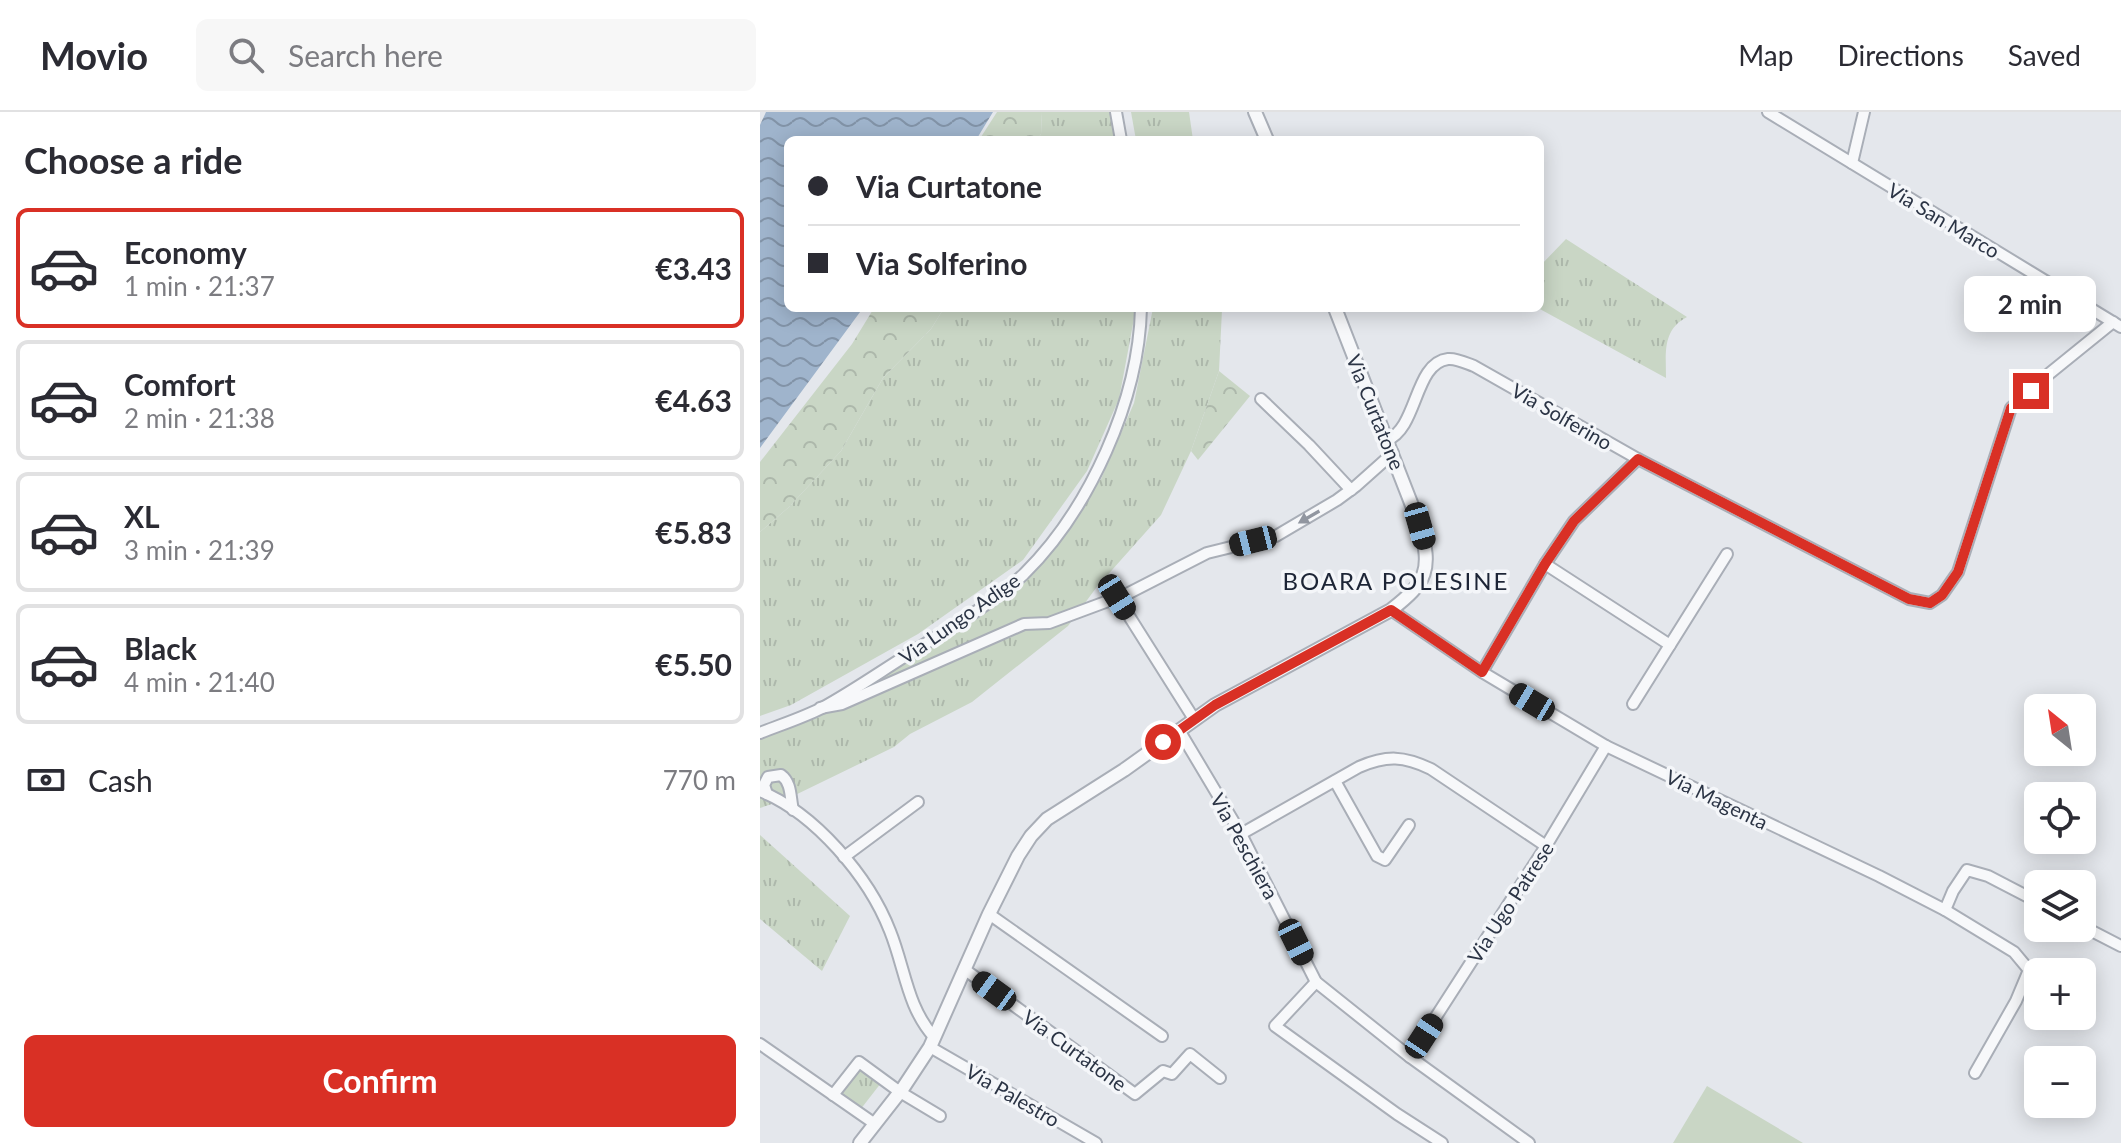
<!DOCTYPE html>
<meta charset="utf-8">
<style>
body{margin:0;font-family:Lato,sans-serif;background:#f7f7f7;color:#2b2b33;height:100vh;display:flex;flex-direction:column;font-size:30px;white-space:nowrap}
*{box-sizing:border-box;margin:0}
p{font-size:26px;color:#7c7c81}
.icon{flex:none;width:44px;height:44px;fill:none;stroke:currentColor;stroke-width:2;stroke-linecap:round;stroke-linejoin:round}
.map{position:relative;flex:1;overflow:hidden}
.drawer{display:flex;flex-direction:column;background:#fff;width:760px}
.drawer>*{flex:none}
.banner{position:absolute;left:24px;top:24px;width:760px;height:176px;border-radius:12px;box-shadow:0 4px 20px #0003;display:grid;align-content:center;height:176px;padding:0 24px;background:#fff}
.needle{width:52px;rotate:330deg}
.fabs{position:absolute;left:1264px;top:582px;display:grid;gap:16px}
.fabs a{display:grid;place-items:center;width:72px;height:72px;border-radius:12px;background:#fff;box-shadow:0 4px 20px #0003;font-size:40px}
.end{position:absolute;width:36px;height:36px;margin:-18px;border:10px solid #d93025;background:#fff;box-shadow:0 0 0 4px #fff}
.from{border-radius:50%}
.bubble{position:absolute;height:56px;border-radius:12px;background:#fff;box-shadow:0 4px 20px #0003;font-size:26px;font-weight:700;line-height:56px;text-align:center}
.car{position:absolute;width:24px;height:48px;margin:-24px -12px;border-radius:10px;box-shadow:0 0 6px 2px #0007;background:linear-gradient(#222 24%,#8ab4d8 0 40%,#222 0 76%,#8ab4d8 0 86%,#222 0)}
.banner b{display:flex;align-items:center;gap:28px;height:76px;font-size:30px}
.banner b+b{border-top:2px solid #e1e1e2}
.banner i{width:20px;height:20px;background:#2b2b33}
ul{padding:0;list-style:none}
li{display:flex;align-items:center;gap:24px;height:120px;margin:0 16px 12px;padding:0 8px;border:4px solid #e1e1e2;border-radius:12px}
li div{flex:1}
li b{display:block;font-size:30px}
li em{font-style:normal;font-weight:700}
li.current{border-color:#d93025}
li>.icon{width:72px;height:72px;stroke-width:1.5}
h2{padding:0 24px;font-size:36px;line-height:96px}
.pay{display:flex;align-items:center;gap:20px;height:88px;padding:0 24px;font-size:30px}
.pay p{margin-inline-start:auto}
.primary-button{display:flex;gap:16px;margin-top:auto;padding:16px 24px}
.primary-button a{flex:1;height:92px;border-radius:12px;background:#d93025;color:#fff;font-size:32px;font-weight:700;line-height:92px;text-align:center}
header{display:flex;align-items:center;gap:48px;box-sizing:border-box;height:112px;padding:0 40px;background:#fff;border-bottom:2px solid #e1e1e2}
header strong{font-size:38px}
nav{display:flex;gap:44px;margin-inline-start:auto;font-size:28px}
.search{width:560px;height:72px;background:#f7f7f7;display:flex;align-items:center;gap:20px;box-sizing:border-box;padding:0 28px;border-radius:12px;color:#7c7c81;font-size:30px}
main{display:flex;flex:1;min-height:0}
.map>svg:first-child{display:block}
.grass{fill:url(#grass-tufts)}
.forest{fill:url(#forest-crowns)}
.pitch{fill:#c9d6c5}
.water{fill:url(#water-waves)}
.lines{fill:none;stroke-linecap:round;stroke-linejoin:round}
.minor-casing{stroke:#a9aeb7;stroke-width:14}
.tertiary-casing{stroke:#a9aeb7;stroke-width:16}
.minor{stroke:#f7f8fa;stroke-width:10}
.tertiary{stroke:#f7f8fa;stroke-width:12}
.oneway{fill:#9196a0}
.route{stroke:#d93025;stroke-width:10}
.labels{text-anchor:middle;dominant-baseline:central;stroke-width:7;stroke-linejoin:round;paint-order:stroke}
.street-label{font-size:20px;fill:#2b3445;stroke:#f4f6f9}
.quarter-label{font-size:24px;letter-spacing:2px;fill:#1d2536;stroke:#f4f6f9}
</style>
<header>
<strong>Movio</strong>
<div class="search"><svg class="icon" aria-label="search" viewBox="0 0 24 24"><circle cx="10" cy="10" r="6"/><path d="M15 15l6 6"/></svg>Search here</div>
<nav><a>Map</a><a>Directions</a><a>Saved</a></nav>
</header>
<main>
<section class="drawer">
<h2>Choose a ride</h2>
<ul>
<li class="current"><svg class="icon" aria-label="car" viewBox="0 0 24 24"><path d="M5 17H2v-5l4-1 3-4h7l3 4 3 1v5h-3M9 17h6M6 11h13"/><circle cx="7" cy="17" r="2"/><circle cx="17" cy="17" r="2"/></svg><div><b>Economy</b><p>1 min · 21:37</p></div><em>€3.43</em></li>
<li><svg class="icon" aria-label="car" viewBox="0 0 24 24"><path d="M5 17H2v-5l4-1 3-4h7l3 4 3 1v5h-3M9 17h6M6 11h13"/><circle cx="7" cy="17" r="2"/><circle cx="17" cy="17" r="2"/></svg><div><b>Comfort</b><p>2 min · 21:38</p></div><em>€4.63</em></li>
<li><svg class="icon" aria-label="car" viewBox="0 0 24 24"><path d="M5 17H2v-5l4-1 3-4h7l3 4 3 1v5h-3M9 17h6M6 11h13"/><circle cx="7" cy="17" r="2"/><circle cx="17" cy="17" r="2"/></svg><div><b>XL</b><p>3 min · 21:39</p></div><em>€5.83</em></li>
<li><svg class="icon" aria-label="car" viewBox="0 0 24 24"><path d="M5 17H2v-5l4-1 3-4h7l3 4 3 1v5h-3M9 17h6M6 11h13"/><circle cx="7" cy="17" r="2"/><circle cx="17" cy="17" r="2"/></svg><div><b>Black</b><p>4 min · 21:40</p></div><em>€5.50</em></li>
</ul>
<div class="pay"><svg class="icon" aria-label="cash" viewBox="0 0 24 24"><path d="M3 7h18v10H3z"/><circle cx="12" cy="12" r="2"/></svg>Cash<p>770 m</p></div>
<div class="primary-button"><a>Confirm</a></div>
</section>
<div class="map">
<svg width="1361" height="1031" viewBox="0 0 1361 1031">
<defs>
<pattern id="grass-tufts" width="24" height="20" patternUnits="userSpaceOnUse" patternTransform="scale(2)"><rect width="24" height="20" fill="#c9d6c5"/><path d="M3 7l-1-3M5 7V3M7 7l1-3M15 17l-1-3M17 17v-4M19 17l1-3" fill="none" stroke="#adb8ab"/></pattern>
<pattern id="forest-crowns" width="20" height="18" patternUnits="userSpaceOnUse" patternTransform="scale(2)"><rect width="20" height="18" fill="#c9d6c5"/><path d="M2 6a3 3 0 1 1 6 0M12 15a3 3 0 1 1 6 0" fill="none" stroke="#adb8ab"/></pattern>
<pattern id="water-waves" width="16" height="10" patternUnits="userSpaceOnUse" patternTransform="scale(2)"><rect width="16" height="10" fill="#9fb4cc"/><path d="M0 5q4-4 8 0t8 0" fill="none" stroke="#8293a7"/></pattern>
</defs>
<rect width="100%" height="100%" fill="#e4e7ec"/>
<g class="grass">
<path d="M282,0H355L360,28H277L281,22Z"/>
<path d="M371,0H429L433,28H376Z"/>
<path d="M806,127L927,205C902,218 906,241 906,266L778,196H780V154Z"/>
<path d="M184,196H376L359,287L327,359L263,448L158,522L31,593L0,604V420L29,395L81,339L123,266L171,217Z"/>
<path d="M393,196H461L462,198L459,259L431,339L401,403L336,476L308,514L212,590L150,622L134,635L27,687L0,696V621L38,607L167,535L275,459L341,367L374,291Z"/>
<path d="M0,723L90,804L62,859L0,807Z"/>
<path d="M101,957L121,971L100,998L81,983Z"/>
</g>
<g class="forest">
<path d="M237,0H282L281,22L277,28H219Z"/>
<path d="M114,196H184L171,217L123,266L81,339L29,395L0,420V350L92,232Z"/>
<path d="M459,259L490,284L438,348L431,339Z"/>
</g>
<path class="pitch" d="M947,974L1043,1031H913Z"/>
<path class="water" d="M6,0H233L216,28H28V196H103L0,336V13Z"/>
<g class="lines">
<g class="minor-casing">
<g id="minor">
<path d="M356,0L361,28"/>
<path d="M1008,0L1361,215"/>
<path d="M1092,51L1104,0"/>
<path d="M501,287L549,333L591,378"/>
<path d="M627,328C658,316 654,251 688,247C696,246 706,251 714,254L878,347L1149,487L1170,491L1182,483L1198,460L1251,296L1290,261L1353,210"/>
<path d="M785,452L910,533"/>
<path d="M357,485L434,607"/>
<path d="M631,498L722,560L846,634L1119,764L1185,798L1193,779L1207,758L1228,764L1278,790"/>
<path d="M722,560L785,452L814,409L878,347"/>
<path d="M873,592L967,442"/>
<path d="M60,596L82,592L264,512L289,511L367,482L447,441L516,424L577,388L596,374L633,341"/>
<path d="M419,618L481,722L556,870L650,945L769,1031"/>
<path d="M0,621C20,613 42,606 62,596C95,578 127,555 160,535C195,513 233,491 264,462C329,398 379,288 381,196"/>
<path d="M575,669L617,744L625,748L649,713"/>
<path d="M0,679C55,701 109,765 130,819C145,856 147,895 174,925"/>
<path d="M7,682L4,673L8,665L21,663C32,671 30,686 33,698"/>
<path d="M481,722L599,655C627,643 644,644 671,657L786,734"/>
<path d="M84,745L158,690"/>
<path d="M1185,798L1254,840L1269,858L1256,889L1215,961"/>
<path d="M229,802L402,924"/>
<path d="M1322,814L1361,834"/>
<path d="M204,857L375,982L403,959L412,962L430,942L460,966"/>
<path d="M556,870L515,914L637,1002L682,1031"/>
<path d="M0,932L115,1012"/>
<path d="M170,935L336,1031"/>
<path d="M650,945L786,734L846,634"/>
<path d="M73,983L99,950L140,980L180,1004"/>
</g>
</g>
<g class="tertiary-casing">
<g id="tertiary">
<path d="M495,0L507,28"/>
<path d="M100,1031L143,976L170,935L229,802L258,744L271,724L287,707L364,658L455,593L631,498C667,470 672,458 660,414L575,196"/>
</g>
</g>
<use href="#minor" class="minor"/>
<use href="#tertiary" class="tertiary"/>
</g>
<defs><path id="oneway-solid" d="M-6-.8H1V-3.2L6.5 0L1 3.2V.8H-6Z" transform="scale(2)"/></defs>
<use class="oneway" href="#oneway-solid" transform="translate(549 405) rotate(150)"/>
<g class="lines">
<path class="route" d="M403,630L455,593L631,498L722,560L785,452L814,409L878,347L1149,487L1170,491L1182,483L1198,460L1251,296L1271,279"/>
</g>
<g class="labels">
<g class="street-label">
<text transform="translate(1184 108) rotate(31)">Via San Marco</text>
<text transform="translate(616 300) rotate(68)">Via Curtatone</text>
<text transform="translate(802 304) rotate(30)">Via Solferino</text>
<text transform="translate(199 506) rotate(-35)">Via Lungo Adige</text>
<text transform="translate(957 687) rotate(26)">Via Magenta</text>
<text transform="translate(485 734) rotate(61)">Via Peschiera</text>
<text transform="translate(750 790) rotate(-57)">Via Ugo Patrese</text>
<text transform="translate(315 938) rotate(36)">Via Curtatone</text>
<text transform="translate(253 983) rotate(30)">Via Palestro</text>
</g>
<g class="quarter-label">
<text x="636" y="468">BOARA POLESINE</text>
</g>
</g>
</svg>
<div class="fabs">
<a><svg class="needle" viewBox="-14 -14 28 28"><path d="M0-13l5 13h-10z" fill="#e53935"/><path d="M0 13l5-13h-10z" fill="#7c7c81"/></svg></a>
<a><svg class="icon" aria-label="locate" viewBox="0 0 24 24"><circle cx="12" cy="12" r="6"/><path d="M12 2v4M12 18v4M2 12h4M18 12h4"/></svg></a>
<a><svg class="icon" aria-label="layers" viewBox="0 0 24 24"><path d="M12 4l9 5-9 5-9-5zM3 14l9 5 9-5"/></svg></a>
<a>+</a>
<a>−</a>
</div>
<i class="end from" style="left:403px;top:630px"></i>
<i class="end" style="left:1271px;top:279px"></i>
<div class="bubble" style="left:1204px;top:164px;width:132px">2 min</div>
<i class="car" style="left:660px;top:414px;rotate:164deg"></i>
<i class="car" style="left:493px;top:429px;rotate:256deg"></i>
<i class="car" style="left:357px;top:485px;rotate:148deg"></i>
<i class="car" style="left:772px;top:590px;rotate:301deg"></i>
<i class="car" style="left:536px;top:830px;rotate:154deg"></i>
<i class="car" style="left:234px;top:879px;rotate:306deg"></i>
<i class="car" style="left:664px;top:924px;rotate:33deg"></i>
<div class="banner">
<b><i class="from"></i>Via Curtatone</b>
<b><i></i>Via Solferino</b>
</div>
</div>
</main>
